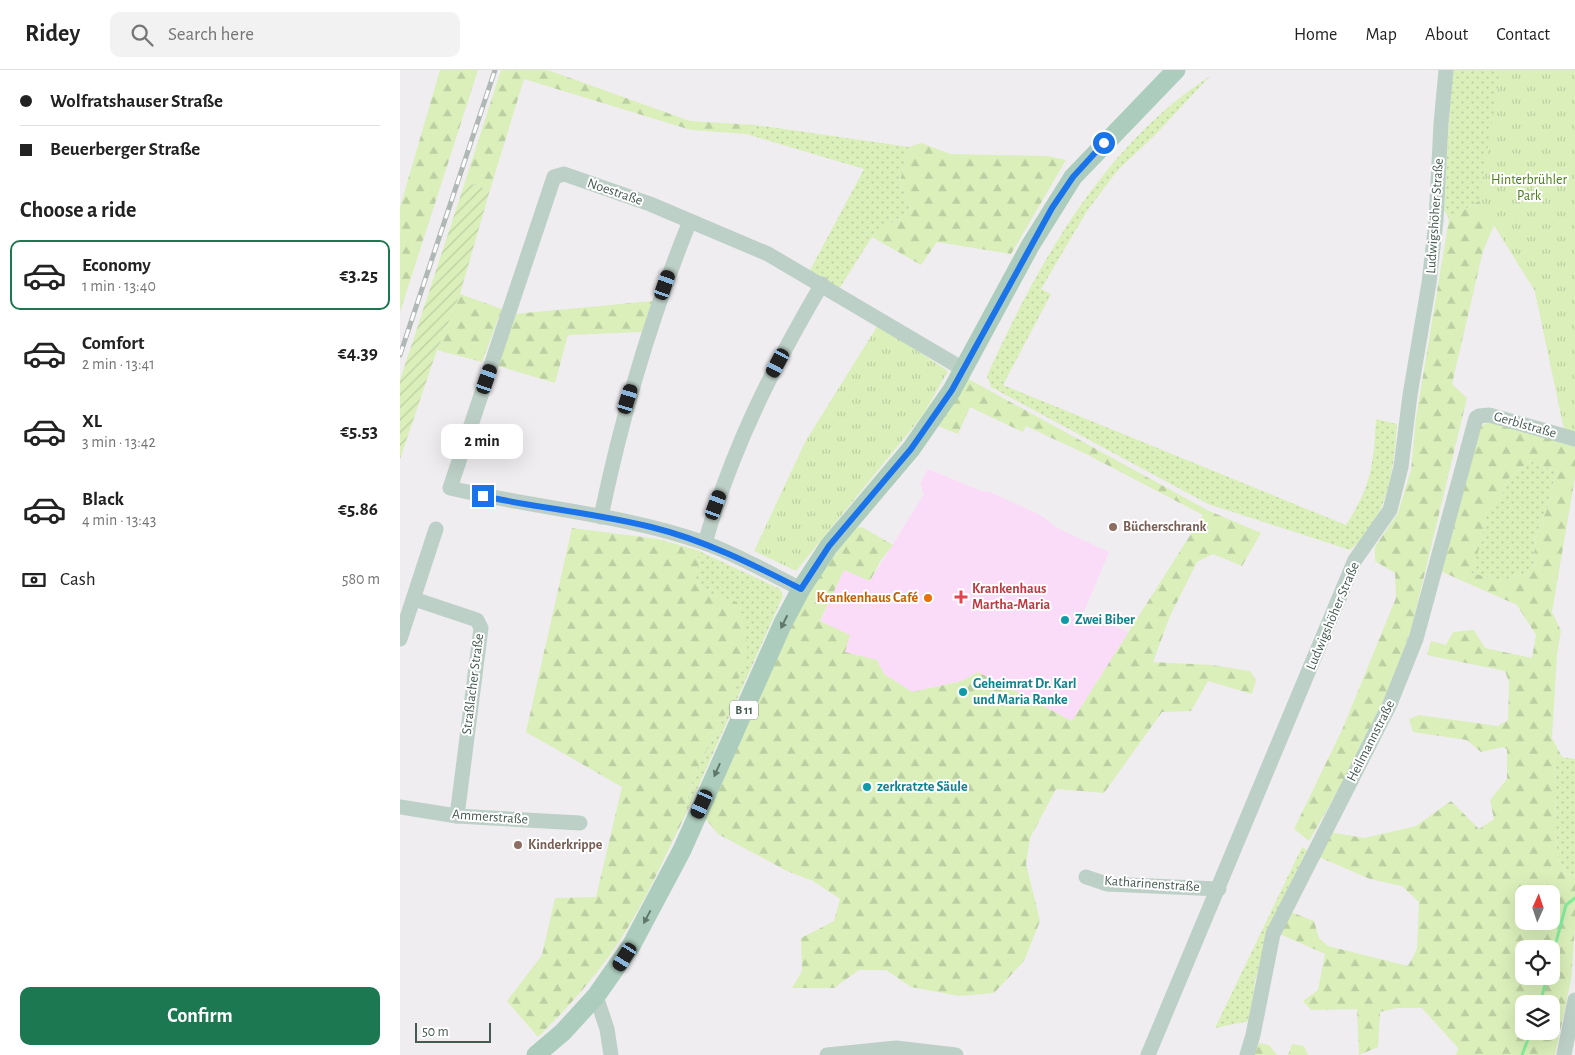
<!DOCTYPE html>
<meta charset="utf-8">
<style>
body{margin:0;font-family:"Alegreya Sans",sans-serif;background:#f2f2f2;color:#222;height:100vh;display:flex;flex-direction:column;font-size:19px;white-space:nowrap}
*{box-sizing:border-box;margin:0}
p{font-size:16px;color:#767676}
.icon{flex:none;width:28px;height:28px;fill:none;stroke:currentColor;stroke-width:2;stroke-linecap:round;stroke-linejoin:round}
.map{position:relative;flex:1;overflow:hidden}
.drawer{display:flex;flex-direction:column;background:#fff;width:400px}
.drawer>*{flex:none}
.guide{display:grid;align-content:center;height:110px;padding:0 20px;background:#fff}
.needle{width:32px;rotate:3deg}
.tools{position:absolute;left:1115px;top:815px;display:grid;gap:10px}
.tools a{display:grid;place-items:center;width:45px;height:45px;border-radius:10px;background:#fff;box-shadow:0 5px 20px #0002;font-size:25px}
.scale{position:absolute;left:15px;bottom:12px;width:76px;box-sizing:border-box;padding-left:5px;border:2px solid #455b50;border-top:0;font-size:14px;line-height:18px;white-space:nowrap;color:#455b50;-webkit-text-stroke:4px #fff;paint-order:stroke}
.end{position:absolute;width:22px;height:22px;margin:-11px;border:6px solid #1a73e8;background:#fff;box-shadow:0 0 0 2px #fff}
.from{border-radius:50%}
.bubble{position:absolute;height:35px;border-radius:10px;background:#fff;box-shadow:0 5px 20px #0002;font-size:16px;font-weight:600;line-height:35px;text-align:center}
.car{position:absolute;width:15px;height:30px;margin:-15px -8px;border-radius:6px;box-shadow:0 0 4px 1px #0007;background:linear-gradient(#222 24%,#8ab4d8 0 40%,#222 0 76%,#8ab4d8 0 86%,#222 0)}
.guide b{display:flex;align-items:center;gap:18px;height:48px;font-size:19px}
.guide b+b{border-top:1px solid #e0e0e0}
.guide i{width:12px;height:12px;background:#222}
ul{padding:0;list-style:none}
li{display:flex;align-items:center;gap:15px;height:70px;margin:0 10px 8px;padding:0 10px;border:2px solid transparent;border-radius:10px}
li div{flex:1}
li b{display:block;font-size:19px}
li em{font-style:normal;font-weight:600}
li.selected{border-color:#1c7851}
li>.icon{width:45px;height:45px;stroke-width:1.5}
h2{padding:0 20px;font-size:22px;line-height:60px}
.pay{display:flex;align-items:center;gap:12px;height:55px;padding:0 20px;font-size:19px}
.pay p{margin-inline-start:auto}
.button{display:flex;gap:10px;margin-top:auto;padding:10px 20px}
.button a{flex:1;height:58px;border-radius:10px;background:#1c7851;color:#fff;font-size:20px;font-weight:600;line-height:58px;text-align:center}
header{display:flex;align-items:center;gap:30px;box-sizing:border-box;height:70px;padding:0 25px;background:#fff;border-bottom:1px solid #e0e0e0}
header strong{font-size:24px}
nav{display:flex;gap:28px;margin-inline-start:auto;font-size:18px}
.search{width:350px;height:45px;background:#f2f2f2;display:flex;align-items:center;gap:12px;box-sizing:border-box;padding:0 18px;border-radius:10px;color:#767676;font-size:19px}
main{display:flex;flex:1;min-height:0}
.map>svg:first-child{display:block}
.medical{fill:#fbdcf8}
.grass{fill:url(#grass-dots)}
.forest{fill:url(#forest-firs);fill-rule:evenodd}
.park{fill:url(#park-tufts)}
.garden{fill:url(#garden-furrows)}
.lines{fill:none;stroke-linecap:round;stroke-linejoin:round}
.stream{stroke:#86ed9d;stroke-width:3}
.minor{stroke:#bdd0c7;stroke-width:15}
.major{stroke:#accdbd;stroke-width:19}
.rail-casing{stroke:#afb8b5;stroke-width:5}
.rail{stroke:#fff;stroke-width:3;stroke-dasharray:9;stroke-linecap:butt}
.oneway{fill:#5f786b}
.route{stroke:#1a73e8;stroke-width:6}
.education-dot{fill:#8d6e63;stroke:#fff;stroke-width:2}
.health-dot{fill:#e0444e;stroke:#fff;stroke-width:2}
.food-dot{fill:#e8710a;stroke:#fff;stroke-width:2}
.culture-dot{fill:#0f9aa8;stroke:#fff;stroke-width:2}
.labels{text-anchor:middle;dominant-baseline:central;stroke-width:4;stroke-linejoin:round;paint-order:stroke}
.shield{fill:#fff;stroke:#7d8c84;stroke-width:1}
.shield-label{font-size:12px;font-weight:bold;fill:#455b50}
.park-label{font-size:14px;fill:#487e15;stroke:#fff}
.street-label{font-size:14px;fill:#455b50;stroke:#fff}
.education-label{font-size:14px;font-weight:bold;fill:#785e54;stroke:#fff;text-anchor:start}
.health-label{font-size:14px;font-weight:bold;fill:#be3a42;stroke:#fff;text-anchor:start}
.food-label{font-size:14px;font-weight:bold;fill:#c56008;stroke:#fff;text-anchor:end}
.culture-label{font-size:14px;font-weight:bold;fill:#0d838f;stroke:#fff;text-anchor:start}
</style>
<header>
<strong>Ridey</strong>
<div class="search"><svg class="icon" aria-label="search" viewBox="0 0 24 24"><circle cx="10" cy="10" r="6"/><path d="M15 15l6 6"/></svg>Search here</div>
<nav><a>Home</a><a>Map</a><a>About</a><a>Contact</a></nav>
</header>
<main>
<section class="drawer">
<div class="guide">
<b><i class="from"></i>Wolfratshauser Straße</b>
<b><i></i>Beuerberger Straße</b>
</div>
<h2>Choose a ride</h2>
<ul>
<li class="selected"><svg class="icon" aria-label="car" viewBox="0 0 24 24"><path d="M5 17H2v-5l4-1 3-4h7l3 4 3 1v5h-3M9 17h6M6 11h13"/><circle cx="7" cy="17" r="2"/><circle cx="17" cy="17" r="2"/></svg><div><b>Economy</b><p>1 min · 13:40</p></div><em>€3.25</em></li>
<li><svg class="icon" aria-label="car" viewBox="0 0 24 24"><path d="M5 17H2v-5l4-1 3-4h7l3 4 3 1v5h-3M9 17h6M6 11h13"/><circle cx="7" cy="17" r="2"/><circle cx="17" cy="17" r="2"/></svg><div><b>Comfort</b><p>2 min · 13:41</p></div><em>€4.39</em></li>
<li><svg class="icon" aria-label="car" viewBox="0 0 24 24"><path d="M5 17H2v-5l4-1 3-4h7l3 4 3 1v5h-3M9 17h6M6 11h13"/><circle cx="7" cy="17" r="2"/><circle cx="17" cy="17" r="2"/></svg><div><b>XL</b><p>3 min · 13:42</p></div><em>€5.53</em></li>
<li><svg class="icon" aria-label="car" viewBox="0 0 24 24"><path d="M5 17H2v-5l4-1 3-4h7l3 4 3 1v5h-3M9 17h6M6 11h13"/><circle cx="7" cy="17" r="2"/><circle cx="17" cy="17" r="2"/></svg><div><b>Black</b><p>4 min · 13:43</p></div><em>€5.86</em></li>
</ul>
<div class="pay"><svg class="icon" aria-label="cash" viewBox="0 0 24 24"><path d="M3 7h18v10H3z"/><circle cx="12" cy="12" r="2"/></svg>Cash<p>580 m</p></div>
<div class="button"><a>Confirm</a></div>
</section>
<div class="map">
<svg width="1175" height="985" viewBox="0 0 1175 985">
<defs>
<pattern id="grass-dots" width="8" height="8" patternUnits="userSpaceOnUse" patternTransform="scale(1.25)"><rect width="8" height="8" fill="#daefba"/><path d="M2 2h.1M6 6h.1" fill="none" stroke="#bccfa2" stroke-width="1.8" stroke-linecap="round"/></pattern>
<pattern id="forest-firs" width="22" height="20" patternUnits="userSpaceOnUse" patternTransform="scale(1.25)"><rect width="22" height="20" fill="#daefba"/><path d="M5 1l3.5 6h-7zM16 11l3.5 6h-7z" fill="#bccfa2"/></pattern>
<pattern id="park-tufts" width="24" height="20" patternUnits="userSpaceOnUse" patternTransform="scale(1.25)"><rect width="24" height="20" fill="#daefba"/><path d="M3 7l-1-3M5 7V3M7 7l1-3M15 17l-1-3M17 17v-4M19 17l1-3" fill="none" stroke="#bccfa2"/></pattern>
<pattern id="garden-furrows" width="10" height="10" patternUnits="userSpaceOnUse" patternTransform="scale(1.25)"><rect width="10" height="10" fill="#daefba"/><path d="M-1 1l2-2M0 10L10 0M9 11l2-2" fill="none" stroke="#bccfa2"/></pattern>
</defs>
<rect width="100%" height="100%" fill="#f0edf0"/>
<path class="medical" d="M528,399L581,421L590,422L642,446L657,458L709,482L683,544L729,562L672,651L578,602L562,611L512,622L484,604L477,590L444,582L420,552L444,500L470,511L524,424L520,414Z"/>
<g class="grass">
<path d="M1052,0H1101L1079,131L1049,149L1044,140Z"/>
<path d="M810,6L756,64L717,101L687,141L641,219L651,224L603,315L946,455C972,414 973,397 976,349L997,354C994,400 988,449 950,480L808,434L591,317L587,306C638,193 703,76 810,6Z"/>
<path d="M356,55L509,77L500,111L511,139L472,167L439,219L409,202L464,99L346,64Z"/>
<path d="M1130,391L1156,401L1149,434L1136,466L1133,500L1104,511L1070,503L1082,470L1086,441L1099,431L1109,408Z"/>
<path d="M297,480L380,519L383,526L286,744L288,726L296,701L326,643L337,533L310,524L294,509L299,494Z"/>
<path d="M1162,687L1175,689V808L1164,802L1157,785L1154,689Z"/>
<path d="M902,777L907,780L870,855L855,912L849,951L815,958Z"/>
</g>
<g class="forest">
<path d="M40,0H78L0,242V137Z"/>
<path d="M101,0H148L290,51L356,55L346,64L291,60L124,9L90,120L65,112Z"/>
<path d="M1101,0L1164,359L1135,221L1094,155L1083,181L1052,314L1067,328L1012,556L994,609L951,698L909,771L894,759L942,660L996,528L995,503L975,491V477L998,443L1011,400L1016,348L1049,149L1079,131Z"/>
<path d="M521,73L551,84L648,86L666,90L611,184L537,172L521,195L472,167L511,139L500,111L509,77Z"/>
<path d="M60,224L102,239L82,292L37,280Z"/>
<path d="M253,231L242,262L168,265L155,313L98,296L114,244Z"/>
<path d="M565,307L807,440L861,463L842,496L813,484L797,492L770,546L753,592L812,595L850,601L856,610L852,624L808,611L791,641L762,642L704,723L656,719L630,768L626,794L640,851L624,891L594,923L559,926L511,917L486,900H459L434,918H392L402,901L401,868L434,851L440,829L413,811L387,801L318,764L304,747L403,527L455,458L462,457L493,475L481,490L470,511L444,500L420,551L450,565L445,582L477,590L484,604L512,622L562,611L578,602L672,651L803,445L688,385L626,356L623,362L570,337L558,364L536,355Z"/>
<path d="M1090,352L1175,374V407L1152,542L1161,561L1157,584L1152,668L1162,687L1154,689L1157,785L1164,802L1175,808V857L1171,910L1155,985H1056L1058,978L1022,938H997L980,942L978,977L959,985L957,939L911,940L903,931L918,920L925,884L880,864L891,842L914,851L919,868L928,876L1008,896L1017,879L1019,832L1002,816L970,809L919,787L930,762L964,768L1016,756L1051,731L1079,759L1094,749L1090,730L1107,709V679L1103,677L1081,682L1067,670L1013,662L1009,649L1019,645L1098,656L1108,650L1109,612L1105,601L1027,585L1031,571L1046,575L1053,562L1074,560L1085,578L1132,588L1136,565L1117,535L1038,500L1080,356ZM1130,391L1156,401L1149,434L1136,466L1133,500L1104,511L1071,503L1082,470L1086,441L1099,431L1109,408ZM1124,824H1151V851H1124ZM1124,879H1151V906H1124ZM1124,934H1151V961H1124Z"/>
<path d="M172,458L258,469L297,480L299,494L294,509L310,524L337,532L344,549L348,584L326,643L296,701L288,726L286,744C265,785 247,829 222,867C198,904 169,937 138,967L107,931L142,885L155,828L196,827L222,717L126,662Z"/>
<path d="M859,973L869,975L877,985H853Z"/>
<path d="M892,974L904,976L908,985H888Z"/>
</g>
<g class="park">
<path d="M1101,0H1175V363L1164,359L1135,221L1079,131Z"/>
<path d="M478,255L548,301L523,345L396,501L354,481L405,372Z"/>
</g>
<path class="garden" d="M65,112L90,120L60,224L37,280L0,389V310Z"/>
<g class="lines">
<g class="stream">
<path d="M1151,891L1166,835L1175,828"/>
<path d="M1140,934L1147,906"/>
<path d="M1122,985L1131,961"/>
</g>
<g class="minor">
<path d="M201,447C222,345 251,247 290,151"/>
<path d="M305,473C332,378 372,299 422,214"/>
<path d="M401,519C369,503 338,485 305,473C223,444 134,438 50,418L154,107L164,104L250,134L368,184L563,299"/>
<path d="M14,529L77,550L81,558L57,746"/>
<path d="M0,569L36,459"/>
<path d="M0,737L57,746L180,753"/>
<path d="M686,807L707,814L819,819"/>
<path d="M196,926L207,959L211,985"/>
<path d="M427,985L496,978L556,985"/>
<path d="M748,985L955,490L990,440L1001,397L1010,325L1029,213L1036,151L1041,54L1046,0"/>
<path d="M847,985L853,965L873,864L990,634L1016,569L1076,348L1079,346L1089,345L1175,369"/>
<path d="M1164,985L1175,930"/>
</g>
<path class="major" d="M136,985L163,962L196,926L231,876L282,780L383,553L401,519L429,476L511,379L552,320L630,176L673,107L776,0"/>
<g class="rail-casing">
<path id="rail" d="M0,285L95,0"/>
</g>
<use href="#rail" class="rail"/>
</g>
<defs><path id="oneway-solid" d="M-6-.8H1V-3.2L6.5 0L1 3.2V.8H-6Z" transform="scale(1.25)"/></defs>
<g class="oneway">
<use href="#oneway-solid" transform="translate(384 552) rotate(116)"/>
<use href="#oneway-solid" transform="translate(317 700) rotate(114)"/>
<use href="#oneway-solid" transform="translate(247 847) rotate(118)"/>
</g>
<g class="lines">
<path class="route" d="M83,426C138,438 195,443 251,457C304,470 352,494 401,519L429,476L511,379L552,320L652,138L673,107L704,73"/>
</g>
<g class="education-dot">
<circle cx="713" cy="457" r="5"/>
<circle cx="118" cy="775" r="5"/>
</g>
<path class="health-dot" d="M558.5 519.5h5v5h5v5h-5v5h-5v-5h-5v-5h5z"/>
<circle class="food-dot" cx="528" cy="528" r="5"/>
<g class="culture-dot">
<circle cx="665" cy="550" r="5"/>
<circle cx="563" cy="622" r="5"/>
<circle cx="467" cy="717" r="5"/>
</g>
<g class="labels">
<rect class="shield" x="330" y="630.5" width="28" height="19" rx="4"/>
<g class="shield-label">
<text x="344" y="640">B 11</text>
</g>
<g class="park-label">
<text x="1129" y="110">Hinterbrühler<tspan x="1129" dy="16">Park</tspan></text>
</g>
<g class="street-label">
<text transform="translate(215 122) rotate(19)">Noestraße</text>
<text transform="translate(1035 146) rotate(-86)">Ludwigshöher Straße</text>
<text transform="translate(1125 355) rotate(16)">Gerblstraße</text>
<text transform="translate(933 546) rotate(-67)">Ludwigshöher Straße</text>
<text transform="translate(73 614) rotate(-83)">Straßlacher Straße</text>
<text transform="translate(971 671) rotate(-63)">Heilmannstraße</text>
<text transform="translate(90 747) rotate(4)">Ammerstraße</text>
<text transform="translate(752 814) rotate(4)">Katharinenstraße</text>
</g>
<g class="education-label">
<text x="723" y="457">Bücherschrank</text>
<text x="128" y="775">Kinderkrippe</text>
</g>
<g class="health-label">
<text x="572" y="519">Krankenhaus<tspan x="572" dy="16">Martha-Maria</tspan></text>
</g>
<g class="food-label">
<text x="518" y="528">Krankenhaus Café</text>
</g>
<g class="culture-label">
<text x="675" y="550">Zwei Biber</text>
<text x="573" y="614">Geheimrat Dr. Karl<tspan x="573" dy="16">und Maria Ranke</tspan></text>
<text x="477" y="717">zerkratzte Säule</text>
</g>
</g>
</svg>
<div class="tools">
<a><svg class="needle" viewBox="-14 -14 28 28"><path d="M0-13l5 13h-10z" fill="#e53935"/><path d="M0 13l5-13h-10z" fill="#767676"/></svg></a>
<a><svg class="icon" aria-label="locate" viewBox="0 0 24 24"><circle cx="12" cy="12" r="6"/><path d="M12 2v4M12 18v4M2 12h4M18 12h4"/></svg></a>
<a><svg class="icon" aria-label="layers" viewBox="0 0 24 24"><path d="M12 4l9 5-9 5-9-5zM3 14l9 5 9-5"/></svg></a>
</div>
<div class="scale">50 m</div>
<i class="end from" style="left:704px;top:73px"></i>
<i class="end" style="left:83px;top:426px"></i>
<div class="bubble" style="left:41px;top:354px;width:82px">2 min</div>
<i class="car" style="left:265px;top:215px;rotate:19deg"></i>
<i class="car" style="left:378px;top:293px;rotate:208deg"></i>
<i class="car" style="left:87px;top:309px;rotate:19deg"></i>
<i class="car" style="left:228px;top:329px;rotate:17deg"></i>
<i class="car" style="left:316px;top:435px;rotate:20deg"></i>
<i class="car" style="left:302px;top:734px;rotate:204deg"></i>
<i class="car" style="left:225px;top:887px;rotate:212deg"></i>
</div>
</main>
